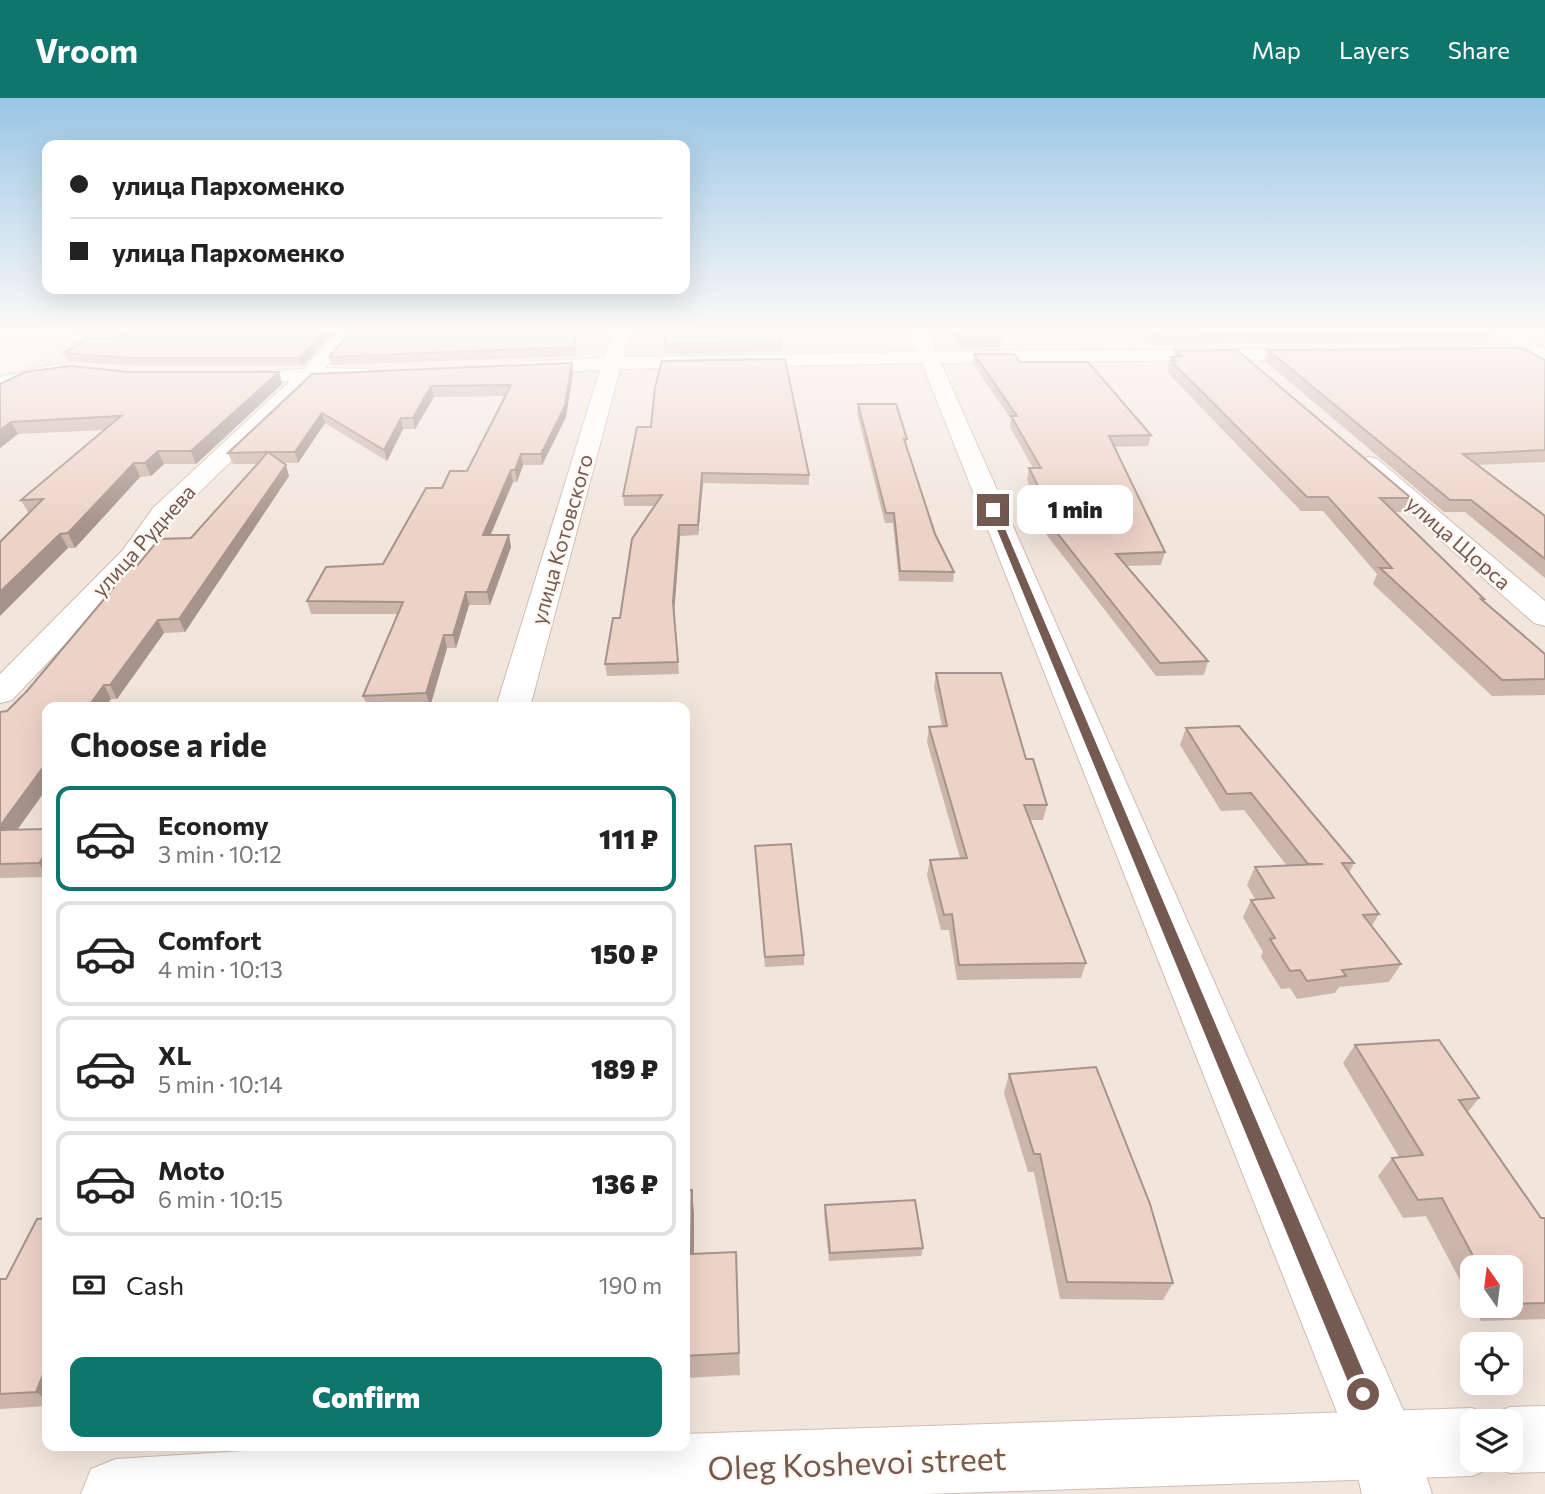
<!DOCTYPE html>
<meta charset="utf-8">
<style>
body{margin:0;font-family:Commissioner,sans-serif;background:#f2f2f2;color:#222;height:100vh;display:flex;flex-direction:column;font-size:26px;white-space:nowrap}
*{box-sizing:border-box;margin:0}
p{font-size:23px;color:#767676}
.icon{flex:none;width:38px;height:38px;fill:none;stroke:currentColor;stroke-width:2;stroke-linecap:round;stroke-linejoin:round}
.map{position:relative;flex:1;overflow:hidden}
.panel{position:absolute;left:42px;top:604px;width:648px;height:749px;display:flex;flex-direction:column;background:#fff;border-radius:14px;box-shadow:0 7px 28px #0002}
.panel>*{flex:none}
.top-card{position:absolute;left:42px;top:42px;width:648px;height:154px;border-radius:14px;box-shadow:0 7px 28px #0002;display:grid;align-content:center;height:154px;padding:0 28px;background:#fff}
.needle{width:46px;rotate:346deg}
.controls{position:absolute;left:1460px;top:1157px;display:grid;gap:14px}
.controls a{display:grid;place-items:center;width:63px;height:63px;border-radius:14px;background:#fff;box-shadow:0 7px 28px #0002;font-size:35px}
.end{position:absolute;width:32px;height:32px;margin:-16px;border:9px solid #745a51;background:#fff;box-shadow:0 0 0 4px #fff}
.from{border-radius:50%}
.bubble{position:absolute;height:49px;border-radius:14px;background:#fff;box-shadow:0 7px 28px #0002;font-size:23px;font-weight:800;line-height:49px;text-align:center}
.top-card b{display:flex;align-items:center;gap:24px;height:66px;font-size:26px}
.top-card b+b{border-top:2px solid #e0e0e0}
.top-card i{width:18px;height:18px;background:#222}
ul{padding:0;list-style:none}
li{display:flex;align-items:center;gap:21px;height:105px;margin:0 14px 10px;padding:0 14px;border:4px solid #e0e0e0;border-radius:14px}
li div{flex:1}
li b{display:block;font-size:26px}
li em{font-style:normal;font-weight:800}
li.selected{border-color:#0f766e}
li>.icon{width:63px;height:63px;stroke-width:1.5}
h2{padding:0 28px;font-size:32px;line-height:84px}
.pay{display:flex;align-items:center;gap:18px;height:77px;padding:0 28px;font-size:26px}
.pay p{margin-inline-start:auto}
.button{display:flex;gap:14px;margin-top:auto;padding:14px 28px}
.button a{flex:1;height:80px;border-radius:14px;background:#0f766e;color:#fff;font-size:28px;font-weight:800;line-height:80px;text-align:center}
header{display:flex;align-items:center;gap:42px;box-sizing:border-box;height:98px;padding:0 35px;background:#0f766e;color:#fff}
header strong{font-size:33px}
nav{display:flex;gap:38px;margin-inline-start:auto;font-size:24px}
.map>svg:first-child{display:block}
.residential{fill:#f2e5dc;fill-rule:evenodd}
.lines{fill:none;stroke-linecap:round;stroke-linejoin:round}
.street-casing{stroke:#cdbcb3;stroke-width:2}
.secondary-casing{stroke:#d1bdb3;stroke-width:2}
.street{fill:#fff;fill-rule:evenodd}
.secondary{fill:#fff;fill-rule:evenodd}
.wall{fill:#ccb5ab}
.shaded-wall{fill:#a6938b}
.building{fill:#edd2c7;stroke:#a6938b;stroke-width:2}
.route{fill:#745a51}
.labels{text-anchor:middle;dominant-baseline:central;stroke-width:5;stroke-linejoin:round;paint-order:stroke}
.far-street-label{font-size:21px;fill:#745a51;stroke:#fef8f3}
.near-street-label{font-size:32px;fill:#745a51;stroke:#fef8f3}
</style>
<header>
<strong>Vroom</strong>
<nav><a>Map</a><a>Layers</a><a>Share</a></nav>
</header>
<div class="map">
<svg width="1545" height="1396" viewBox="0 0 1545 1396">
<rect width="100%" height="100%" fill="#fbf4ed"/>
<path class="residential" d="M81,233H1482L1545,267V1396H0V277L20,270ZM47,609H684V1348H47ZM1472,1169H1510V1208H1472ZM1472,1246H1510V1284H1472ZM1472,1323H1510V1362H1472Z"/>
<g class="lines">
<g class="street-casing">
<g id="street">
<path d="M339,233H358L325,270L368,271L371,275L368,279L314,282L172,421L143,464L12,602L0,605V576L123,452L153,410L290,283L229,285L222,283L219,279L222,275L303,271Z"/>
<path d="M612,233H630L623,259L917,254L909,233H927L936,253L1326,251L1328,255L1319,261L941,265L1408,1323L1432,1396H1362L1350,1347L922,265L620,271L530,609H496L600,272L519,276L509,270L519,264L604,260Z"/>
<path d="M57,266L64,268L67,272L64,276L0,291V279Z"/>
<path d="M1369,359L1377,361L1545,503V528L1534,525L1361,371L1357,366L1361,361Z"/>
<path d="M267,1348H334L322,1396H252Z"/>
</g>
</g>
<g class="secondary-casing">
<g id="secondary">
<path d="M1489,233H1512L1545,251V265Z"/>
<path d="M1545,1308V1374L1510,1375L1493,1369L1472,1378L924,1396H81L91,1371L116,1361L326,1348H684V1336L1472,1310L1489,1317L1510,1309ZM1472,1323H1510V1362H1472Z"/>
</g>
</g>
<use href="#street" class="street"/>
<use href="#secondary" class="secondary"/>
</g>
<g class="wall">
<path d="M128,233H336L302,268H134L68,263L64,255L118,240Z"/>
<path d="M351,233H579L576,241L575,258L331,267L329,259Z"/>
<path d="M950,233H994L1001,242L1000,249L962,250Z"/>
<path d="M1140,233H1483L1491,237L1487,245L1246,246L1231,239L1224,241L1222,246L1155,247Z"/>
<path d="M782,243V253L665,256L664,246Z"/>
<path d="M1268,252L1545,262V364L1477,367L1545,418V480L1465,414H1444L1265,263Z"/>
<path d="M1176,253L1411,400L1405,414H1394L1484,501L1483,503L1545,556V597L1492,598L1373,486L1377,476L1323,413H1301L1168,275L1169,271L1168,270L1171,259L1174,258Z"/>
<path d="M974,256L1020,264L1151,337L1148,348L1114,349L1165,454L1161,467L1127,468L1208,563L1204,577L1156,578L1025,409L1027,397L1032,393L1027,382L1029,370H1033L1010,329L1011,321L973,266Z"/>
<path d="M572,265L573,275L566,319L542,367H523L517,384H513L490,437L511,449L490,507H469L456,550H447L430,609H367L363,598L397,516H311L307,503L383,466L442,390L467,373L506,298L434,299L415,331H403L387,363L325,325L298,365H283L289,378L185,534L164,535L117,601H111L18,731H47V779L0,780V614L7,613L27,593L136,469L191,440L258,366H233L228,355L312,276Z"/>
<path d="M129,274H279L282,286L196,366H164L151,378L140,379L75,450H68L29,416L21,402L105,332L18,336L0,350V286Z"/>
<path d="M858,306L907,341L906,348L935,436L954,474L953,484L899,483L893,425H885L857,315Z"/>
<path d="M651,329L809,377V387L703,385L698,437L680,438L674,516L679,576L607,578L605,566L654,408H624L623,398Z"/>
<path d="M936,575L1026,661L1047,707L1043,722H1030L1086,865L1081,880L957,882L949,832H941L927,777L930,762L960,760L927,644L929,629L942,628L934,589Z"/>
<path d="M1186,630L1354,765L1349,775L1379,816L1372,828L1401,866L1389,884L1339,889L1335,895L1297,901L1290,890L1281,891L1261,859L1263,854L1243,819L1251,802L1255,801L1247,787L1255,769L1287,768L1244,712L1221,713L1180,647Z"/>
<path d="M755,748L804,857V867L765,869Z"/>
<path d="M1355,947L1479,1000L1468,1014L1541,1120H1545V1221L1481,1223L1473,1208H1510V1169H1472V1205L1426,1118L1403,1120L1378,1078L1392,1060L1399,1059L1343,965Z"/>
<path d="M1009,976L1173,1185L1163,1202L1060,1201L1034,1074H1028L1004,995Z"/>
<path d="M684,1092H692L694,1117V1156L736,1154L740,1277L684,1280Z"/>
<path d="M825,1107L923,1150L921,1158L829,1163L824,1116Z"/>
<path d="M47,1120V1308L0,1311V1181H6Z"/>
</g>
<g class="shaded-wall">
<path d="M326,233H336L302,268L299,260Z"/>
<path d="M575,233H579L576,241L575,258L574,249Z"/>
<path d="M1233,233L1231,239L1224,241L1222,246L1226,234Z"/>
<path d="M572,265L573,275L566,319L542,367L541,356Z"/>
<path d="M279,274L282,286L196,366L191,353Z"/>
<path d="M431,288L434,299L415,331L413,320Z"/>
<path d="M322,315L325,325L298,365L295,354Z"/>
<path d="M401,320L403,331L387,363L384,352Z"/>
<path d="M11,324L18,336L0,350V332Z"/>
<path d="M158,353L164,366L151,378L145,365Z"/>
<path d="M521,356L523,367L517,384L515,372Z"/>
<path d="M134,365L140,379L75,450L68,435Z"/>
<path d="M286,367L289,378L185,534L179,521Z"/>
<path d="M511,372L513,384L485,450L483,437Z"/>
<path d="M702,375L703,385L698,437V427Z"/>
<path d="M679,427L680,438L674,516L673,504Z"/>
<path d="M60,436L68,450L0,518V494Z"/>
<path d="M509,437L511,449L490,507L487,494Z"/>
<path d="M466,494L469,507L456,550L453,537Z"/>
<path d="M158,522L164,535L117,601L110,587Z"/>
<path d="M444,537L447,550L430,609L426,595Z"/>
<path d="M104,587L111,601L105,609H88Z"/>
<path d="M47,664V690L7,746L0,736V728Z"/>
<path d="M47,754V778L39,765Z"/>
<path d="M692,1092L694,1117V1180L691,1156Z"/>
<path d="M47,1267V1302L36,1294Z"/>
</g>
<g class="building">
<path d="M128,233H326L299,260H131L64,255L88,240H118Z"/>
<path d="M351,233H575L574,249L329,259Z"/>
<path d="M674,233H780L782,243L664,246L666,235L674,234Z"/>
<path d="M956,233H994L1001,242H963Z"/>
<path d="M1150,233H1228L1226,234L1224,238L1157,239Z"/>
<path d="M1237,233H1483L1491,237L1248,238Z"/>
<path d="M1522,250L1545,262V352L1463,356L1545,418V461L1471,402H1450L1268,252Z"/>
<path d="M1237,252L1411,400H1380L1484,501H1481L1545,556V581L1502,582L1380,470H1392L1328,399H1307L1171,263H1176L1171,259L1182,258L1176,253Z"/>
<path d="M974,256H1014L1020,264H1088L1151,337L1109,338L1165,454L1116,456L1208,563L1160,565L1027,397L1038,388L1029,370H1041L1011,318H1017Z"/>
<path d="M785,261L809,377L702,375L698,427H679L673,504L678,564L605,566L613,520H620L632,441L662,397L623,398L637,329H651L655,289L662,263Z"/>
<path d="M572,265L565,308L541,356H521L515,372H511L483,437H509L487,494H466L453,537H444L426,595L363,598L403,504L307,503L326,469L383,466L426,390H442L450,373H467L511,287L431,288L413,320H401L384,352L322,315L295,354H268L286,367L179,521L158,522L110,587H104L88,609H47V664L0,728V614L7,613L27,593L131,469H136L159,441L191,440L268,354L228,355L312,276Z"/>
<path d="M70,268L129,274H279L191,353H158L145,365H134L68,435L60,436L0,494V444L43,401L21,402L121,318L11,324L0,332V286L25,274Z"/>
<path d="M858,306H896L907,341H904L935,436L954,474L900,473L894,415H886Z"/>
<path d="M936,575H1001L1026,661H1033L1047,707H1024L1086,865L959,867L952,816L944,817L930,762L967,760L929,629L947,628Z"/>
<path d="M1239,628L1354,765H1342L1379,816L1363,817L1401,866L1342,872L1346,878L1307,883L1300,872L1290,873L1270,841L1275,840L1251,802L1274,800L1255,769L1323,766H1308L1251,695L1227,696L1186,630Z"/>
<path d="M47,731V754L39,765L0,766V732Z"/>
<path d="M791,746L804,857L765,859L755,748Z"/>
<path d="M1439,942L1479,1000L1459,1002L1541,1120H1545V1205L1510,1206V1169H1479L1442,1100L1418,1102L1392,1060L1423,1057L1355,947Z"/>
<path d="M1096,969L1150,1106L1173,1185L1067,1184L1040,1056H1034L1009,976Z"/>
<path d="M684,1092H692L691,1156L736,1154L739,1255L684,1258Z"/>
<path d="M915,1102L923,1150L830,1155L825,1107Z"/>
<path d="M47,1120V1267L36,1294L0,1296V1181H6L37,1121Z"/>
</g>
<linearGradient id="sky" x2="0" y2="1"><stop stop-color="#99c6e6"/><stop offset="0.54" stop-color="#fdfaf7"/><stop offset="1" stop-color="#fdfaf7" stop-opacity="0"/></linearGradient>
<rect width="1545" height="429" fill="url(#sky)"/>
<path class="route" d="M993,409L997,412L1370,1290L1372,1296L1370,1303L1363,1306L1356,1303L989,412Z"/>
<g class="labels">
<g class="far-street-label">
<text transform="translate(561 441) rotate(-74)">улица Котовского</text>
<text transform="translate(143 442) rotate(-48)">улица Руднева</text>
<text transform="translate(1459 444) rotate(41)">улица Щорса</text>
</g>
<g class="near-street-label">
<text transform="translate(857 1364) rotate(-2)">Oleg Koshevoi street</text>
</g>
</g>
</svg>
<div class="controls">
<a><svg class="needle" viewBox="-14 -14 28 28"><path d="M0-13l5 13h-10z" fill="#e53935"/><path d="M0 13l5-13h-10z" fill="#767676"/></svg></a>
<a><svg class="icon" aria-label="locate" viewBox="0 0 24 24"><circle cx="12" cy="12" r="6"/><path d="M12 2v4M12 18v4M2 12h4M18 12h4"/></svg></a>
<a><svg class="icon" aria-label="layers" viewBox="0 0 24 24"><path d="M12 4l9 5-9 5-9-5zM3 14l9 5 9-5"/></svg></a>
</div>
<i class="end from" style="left:1363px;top:1296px"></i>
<i class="end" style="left:993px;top:412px"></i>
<div class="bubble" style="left:1017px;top:387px;width:116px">1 min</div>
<div class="top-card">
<b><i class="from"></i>улица Пархоменко</b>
<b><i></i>улица Пархоменко</b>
</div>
<section class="panel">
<h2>Choose a ride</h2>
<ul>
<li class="selected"><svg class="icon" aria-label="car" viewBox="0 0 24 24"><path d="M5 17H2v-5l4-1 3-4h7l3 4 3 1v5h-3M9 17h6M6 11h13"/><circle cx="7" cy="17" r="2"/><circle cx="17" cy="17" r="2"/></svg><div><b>Economy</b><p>3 min · 10:12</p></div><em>111 ₽</em></li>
<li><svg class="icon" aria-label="car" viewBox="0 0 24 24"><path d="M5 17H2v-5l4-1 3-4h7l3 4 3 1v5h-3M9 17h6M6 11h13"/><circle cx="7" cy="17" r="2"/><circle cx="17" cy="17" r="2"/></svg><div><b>Comfort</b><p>4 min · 10:13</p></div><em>150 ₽</em></li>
<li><svg class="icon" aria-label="car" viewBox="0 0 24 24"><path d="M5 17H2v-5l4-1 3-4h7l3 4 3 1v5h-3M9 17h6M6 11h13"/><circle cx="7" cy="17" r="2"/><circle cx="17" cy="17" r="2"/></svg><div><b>XL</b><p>5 min · 10:14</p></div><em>189 ₽</em></li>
<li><svg class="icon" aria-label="car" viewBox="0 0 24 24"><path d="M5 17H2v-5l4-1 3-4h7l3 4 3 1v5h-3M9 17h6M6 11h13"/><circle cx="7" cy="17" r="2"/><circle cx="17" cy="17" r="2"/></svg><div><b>Moto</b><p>6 min · 10:15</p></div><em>136 ₽</em></li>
</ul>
<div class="pay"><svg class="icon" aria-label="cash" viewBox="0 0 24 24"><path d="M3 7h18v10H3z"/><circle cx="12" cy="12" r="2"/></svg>Cash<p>190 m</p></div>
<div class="button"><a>Confirm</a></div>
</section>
</div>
